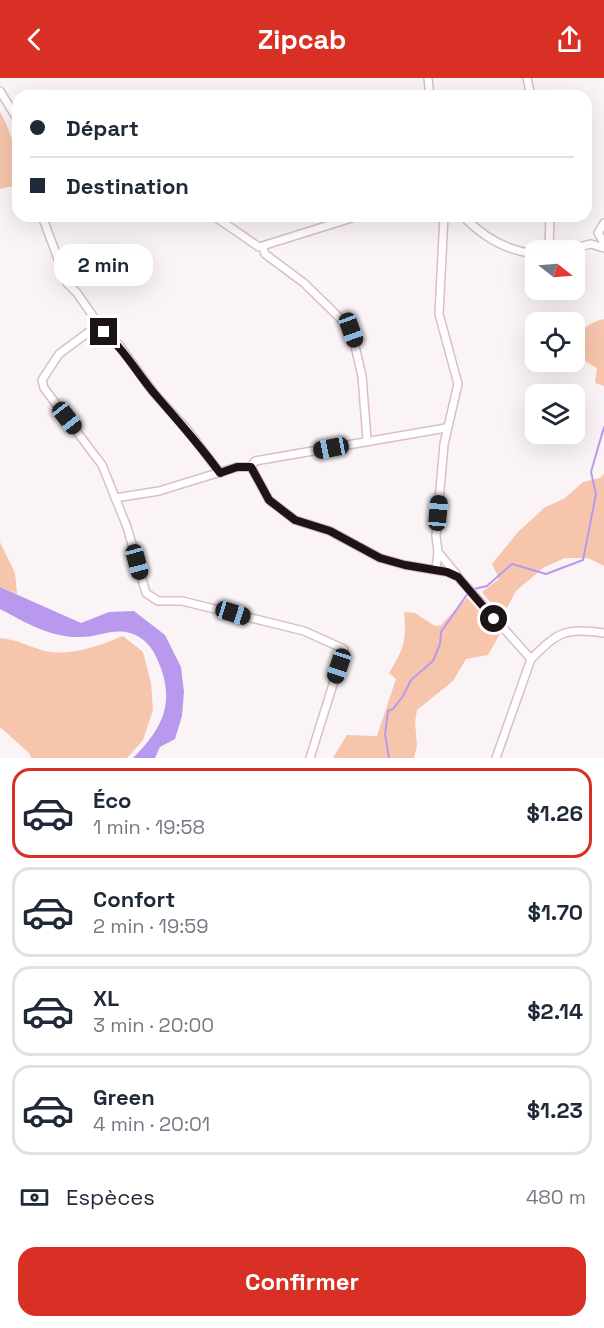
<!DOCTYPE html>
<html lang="fr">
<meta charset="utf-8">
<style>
body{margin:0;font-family:"Space Grotesk",sans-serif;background:#f6f6f7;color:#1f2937;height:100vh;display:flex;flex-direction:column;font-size:22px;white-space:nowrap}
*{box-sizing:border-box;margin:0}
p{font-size:20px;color:#747a83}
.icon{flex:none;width:33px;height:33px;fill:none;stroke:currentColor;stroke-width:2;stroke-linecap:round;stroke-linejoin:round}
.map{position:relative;height:680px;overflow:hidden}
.panel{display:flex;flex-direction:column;background:#fff;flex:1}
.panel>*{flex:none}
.top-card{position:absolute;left:12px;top:12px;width:580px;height:132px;border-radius:18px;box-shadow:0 6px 24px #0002;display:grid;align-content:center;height:132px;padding:0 18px;background:#fff}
.needle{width:39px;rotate:107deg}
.controls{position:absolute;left:525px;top:162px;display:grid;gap:12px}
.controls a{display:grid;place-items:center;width:60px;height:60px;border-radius:12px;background:#fff;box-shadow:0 6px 24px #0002;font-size:30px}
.end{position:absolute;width:27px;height:27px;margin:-14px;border:8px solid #1e1317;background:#fff;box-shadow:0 0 0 3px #fff}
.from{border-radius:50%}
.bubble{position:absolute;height:42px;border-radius:18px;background:#fff;box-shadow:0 6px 24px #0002;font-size:20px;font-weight:700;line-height:42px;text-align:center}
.car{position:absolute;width:18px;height:36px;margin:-18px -9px;border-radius:8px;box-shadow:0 0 4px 2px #0007;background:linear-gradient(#222 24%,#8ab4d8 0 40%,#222 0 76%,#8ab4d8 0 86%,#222 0)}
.top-card b{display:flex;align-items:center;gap:21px;height:57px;font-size:22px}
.top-card b+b{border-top:2px solid #e0e1e3}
.top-card i{width:15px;height:15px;background:#1f2937}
ul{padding:10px 0 0;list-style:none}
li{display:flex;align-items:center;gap:18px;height:90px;margin:0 12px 9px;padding:0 6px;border:3px solid #e0e1e3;border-radius:18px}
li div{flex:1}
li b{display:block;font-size:22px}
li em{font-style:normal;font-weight:700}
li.current{border-color:#d93025}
li>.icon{width:54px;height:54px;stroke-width:1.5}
.pay{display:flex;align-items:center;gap:15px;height:66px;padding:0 18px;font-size:22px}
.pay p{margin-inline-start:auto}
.action{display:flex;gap:12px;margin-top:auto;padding:12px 18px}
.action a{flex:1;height:69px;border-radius:18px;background:#d93025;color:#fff;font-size:24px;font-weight:700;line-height:69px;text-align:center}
header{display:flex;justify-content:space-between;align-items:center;height:78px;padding:0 18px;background:#d93025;color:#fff;font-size:27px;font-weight:700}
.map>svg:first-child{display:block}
.green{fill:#f7c5ac}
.water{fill:#b899ee}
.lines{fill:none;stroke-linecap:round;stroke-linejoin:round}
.stream{stroke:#b899ee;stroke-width:2}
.minor-casing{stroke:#dcbdc8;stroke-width:10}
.minor{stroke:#fff;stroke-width:7}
.route{stroke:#1e1317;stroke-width:8}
</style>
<header><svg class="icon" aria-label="back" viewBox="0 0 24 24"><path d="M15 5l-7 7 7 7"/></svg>Zipcab<svg class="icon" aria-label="share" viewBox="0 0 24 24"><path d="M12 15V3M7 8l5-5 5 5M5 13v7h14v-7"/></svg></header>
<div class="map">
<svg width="604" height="680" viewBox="0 0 604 680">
<rect width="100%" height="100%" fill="#fbf4f6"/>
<g class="green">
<path d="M0,34C13,56 18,80 18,107L0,111Z"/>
<path d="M604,241V308L595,305L597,290L578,279C578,274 576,268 577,263C577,251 594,243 604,241Z"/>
<path d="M604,396V488L588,480H565L543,490L516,513L502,539L482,514L499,501L492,486L518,454L544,430L565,420L583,404L600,400Z"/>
<path d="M0,464L15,495L17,516L0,509Z"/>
<path d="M467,520L500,556L488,577L466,581L453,603L417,632L415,644L417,667L414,680H333L347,657L377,658L396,601L389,595C404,571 407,562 404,534L415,535L435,548L441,547Z"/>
<path d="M123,558L143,574L151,605L153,632L143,662L127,680H31L30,676L0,649V560C16,561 30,569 45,573C70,579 101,567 123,558Z"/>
</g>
<path class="water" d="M0,509L81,545L109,534L134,533L165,557L181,589L184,614L182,638L175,661L160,669L155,680H133C163,650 176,624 158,583C153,570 144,559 130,555C113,550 98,559 81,559C51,560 26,545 0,531Z"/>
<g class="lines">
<g class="stream">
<path d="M474,511L487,508L512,486L546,496L583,482L596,416L591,394L604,349"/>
<path d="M389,680L385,656L388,633L393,631L403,618L411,602L433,583L440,566L441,554L468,515"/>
</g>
<g class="minor-casing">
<g id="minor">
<path d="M428,0L430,18"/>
<path d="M527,0L531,18"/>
<path d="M0,13L18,42"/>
<path d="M42,138L67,205L77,215L104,254L119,267L154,315L186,350L220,395"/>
<path d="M214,138L259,169L358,138"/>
<path d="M463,138C483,159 507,173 536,176"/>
<path d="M604,145L598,155L604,165"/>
<path d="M263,169L265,176L304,205L351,251L362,298L367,362"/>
<path d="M549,172L550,138"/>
<path d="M566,172L591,166L604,170"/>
<path d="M98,247L59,276L42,302L44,310L102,387L127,449L146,515L158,523H182L304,553L344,571L310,680"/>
<path d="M251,389L255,383L446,350"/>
<path d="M115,420L159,413L237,389H251L269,422L295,442L330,453L380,480L405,487L447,494L458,499L531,581C559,553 565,550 604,555"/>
<path d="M438,474L457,497"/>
<path d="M436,491L438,474L436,458L444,366L458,306L439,236L444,138"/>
<path d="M496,680L531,581"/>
</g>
</g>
<use href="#minor" class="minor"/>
</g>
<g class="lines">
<path class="route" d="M104,254C124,271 137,295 154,315C177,342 200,367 220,395L237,389H251L269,422L295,442L330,453L380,480L405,487L447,494L458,499L494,541"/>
</g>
</svg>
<div class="controls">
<a><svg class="needle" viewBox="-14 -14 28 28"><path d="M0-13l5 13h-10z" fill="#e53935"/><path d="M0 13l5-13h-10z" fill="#747a83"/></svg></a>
<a><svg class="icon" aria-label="locate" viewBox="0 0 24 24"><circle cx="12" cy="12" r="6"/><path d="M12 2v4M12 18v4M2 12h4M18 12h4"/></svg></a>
<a><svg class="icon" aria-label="layers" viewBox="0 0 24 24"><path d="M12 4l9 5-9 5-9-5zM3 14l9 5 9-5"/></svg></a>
</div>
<i class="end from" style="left:494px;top:541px"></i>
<i class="end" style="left:104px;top:254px"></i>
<div class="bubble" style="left:54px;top:166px;width:99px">2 min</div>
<i class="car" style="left:351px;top:252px;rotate:160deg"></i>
<i class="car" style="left:67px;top:340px;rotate:142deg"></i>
<i class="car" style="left:331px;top:370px;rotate:259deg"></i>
<i class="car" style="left:438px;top:435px;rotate:5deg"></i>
<i class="car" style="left:137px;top:484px;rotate:165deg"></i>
<i class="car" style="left:233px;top:535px;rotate:107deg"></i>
<i class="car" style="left:339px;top:588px;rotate:198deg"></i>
<div class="top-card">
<b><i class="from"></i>Départ</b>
<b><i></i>Destination</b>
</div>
</div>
<section class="panel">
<ul>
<li class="current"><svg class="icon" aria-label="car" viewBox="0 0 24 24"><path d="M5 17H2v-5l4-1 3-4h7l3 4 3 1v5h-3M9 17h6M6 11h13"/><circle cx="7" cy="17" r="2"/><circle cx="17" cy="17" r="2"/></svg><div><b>Éco</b><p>1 min · 19:58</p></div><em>$1.26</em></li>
<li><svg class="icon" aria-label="car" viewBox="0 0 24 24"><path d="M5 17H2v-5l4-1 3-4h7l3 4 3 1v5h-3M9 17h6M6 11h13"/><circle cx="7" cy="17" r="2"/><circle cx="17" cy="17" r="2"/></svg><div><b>Confort</b><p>2 min · 19:59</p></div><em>$1.70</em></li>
<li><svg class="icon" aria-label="car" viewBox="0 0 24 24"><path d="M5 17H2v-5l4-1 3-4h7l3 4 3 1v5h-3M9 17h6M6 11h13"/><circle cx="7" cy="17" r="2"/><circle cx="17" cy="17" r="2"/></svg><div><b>XL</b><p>3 min · 20:00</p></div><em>$2.14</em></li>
<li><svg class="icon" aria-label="car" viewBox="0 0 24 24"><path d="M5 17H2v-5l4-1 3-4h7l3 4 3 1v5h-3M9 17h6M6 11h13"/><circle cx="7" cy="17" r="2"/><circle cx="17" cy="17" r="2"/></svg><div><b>Green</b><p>4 min · 20:01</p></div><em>$1.23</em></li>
</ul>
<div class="pay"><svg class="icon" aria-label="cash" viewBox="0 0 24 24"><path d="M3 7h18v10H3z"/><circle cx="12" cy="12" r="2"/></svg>Espèces<p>480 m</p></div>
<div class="action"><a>Confirmer</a></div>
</section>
